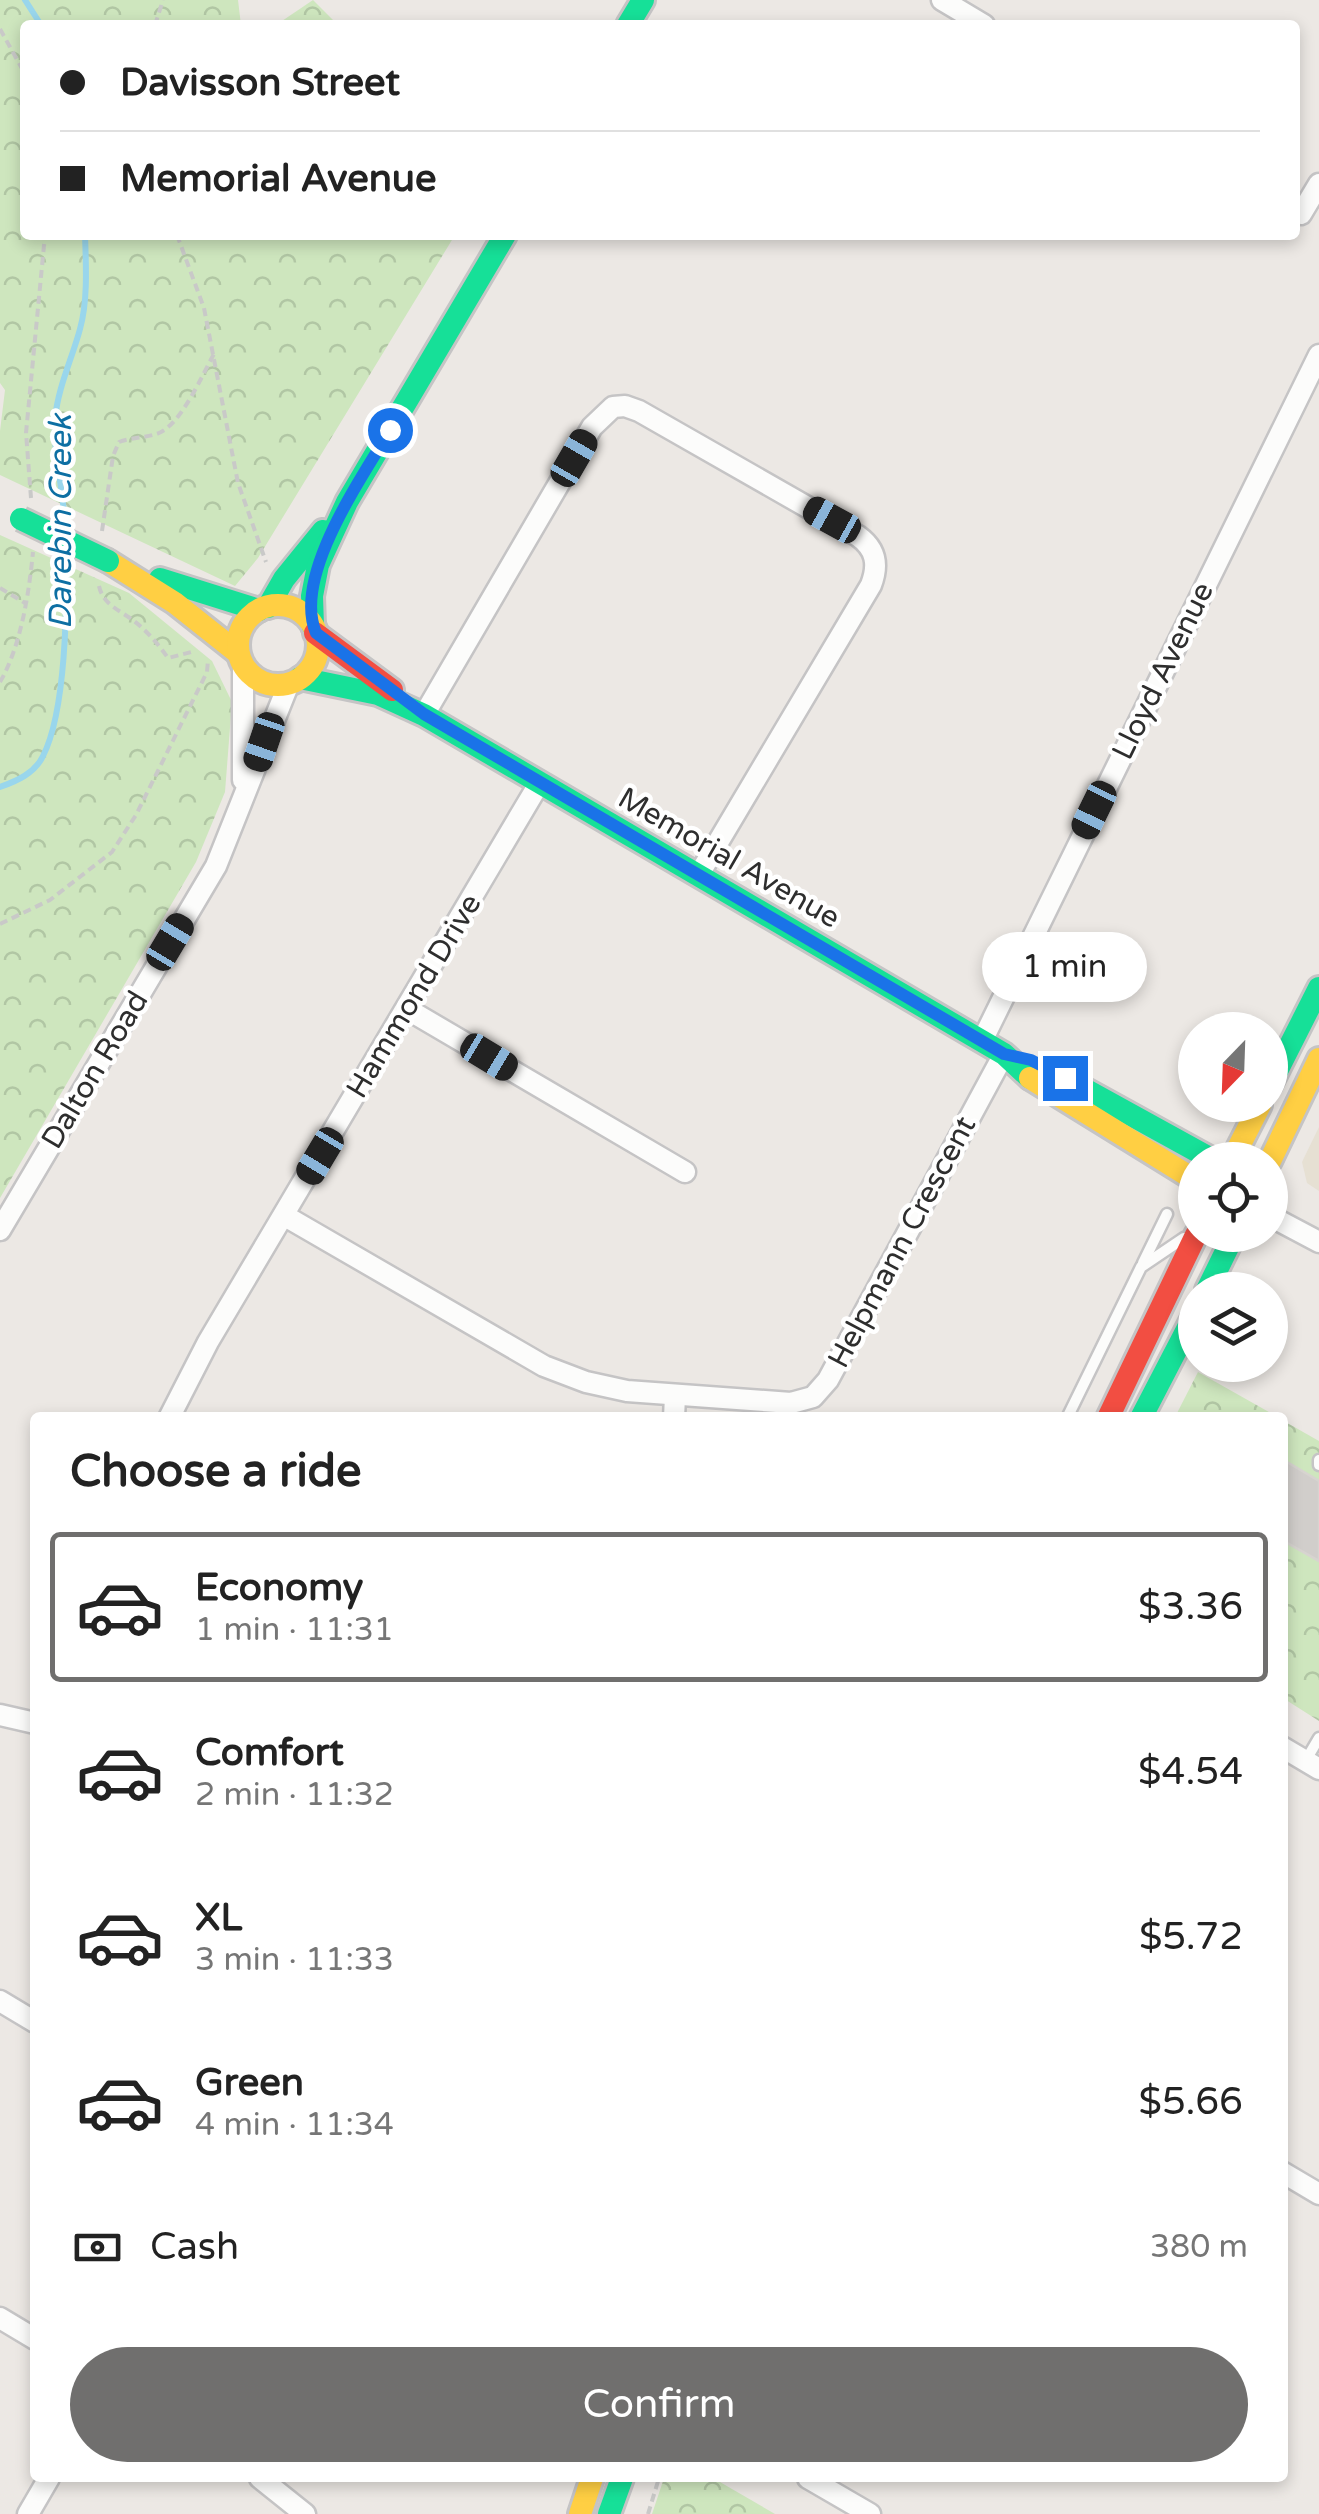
<!DOCTYPE html>
<meta charset="utf-8">
<style>
body{margin:0;font-family:"Varela Round",sans-serif;background:#f6f6f6;color:#222;height:100vh;display:flex;flex-direction:column;font-size:38px;white-space:nowrap}
*{box-sizing:border-box;margin:0}
p{font-size:32px;color:#767676}
.icon{flex:none;width:55px;height:55px;fill:none;stroke:currentColor;stroke-width:2;stroke-linecap:round;stroke-linejoin:round}
.map{position:relative;flex:1;overflow:hidden}
.details{position:absolute;left:30px;top:1412px;width:1258px;height:1070px;display:flex;flex-direction:column;background:#fff;border-radius:10px;box-shadow:0 5px 15px #0003}
.details>*{flex:none}
.hud{position:absolute;left:20px;top:20px;width:1280px;height:220px;border-radius:10px;box-shadow:0 5px 15px #0003;display:grid;align-content:center;height:220px;padding:0 40px;background:#fff}
.needle{width:65px;rotate:203deg}
.fabs{position:absolute;left:1178px;top:1012px;display:grid;gap:20px}
.fabs a{display:grid;place-items:center;width:110px;height:110px;border-radius:50%;background:#fff;box-shadow:0 5px 15px #0003;font-size:50px}
.end{position:absolute;width:45px;height:45px;margin:-22px;border:12px solid #1a73e8;background:#fff;box-shadow:0 0 0 5px #fff}
.from{border-radius:50%}
.bubble{position:absolute;height:70px;border-radius:35px;background:#fff;box-shadow:0 5px 15px #0003;font-size:32px;font-weight:600;line-height:70px;text-align:center}
.car{position:absolute;width:30px;height:60px;margin:-30px -15px;border-radius:12px;box-shadow:0 0 8px 2px #0007;background:linear-gradient(#222 24%,#8ab4d8 0 40%,#222 0 76%,#8ab4d8 0 86%,#222 0)}
.hud b{display:flex;align-items:center;gap:35px;height:95px;font-size:38px}
.hud b+b{border-top:2px solid #e0e0e0}
.hud i{width:25px;height:25px;background:#222}
ul{padding:0;list-style:none}
li{display:flex;align-items:center;gap:30px;height:150px;margin:0 20px 15px;padding:0 20px;border:5px solid transparent;border-radius:10px}
li div{flex:1}
li b{display:block;font-size:38px}
li em{font-style:normal;font-weight:600}
li.current{border-color:#706f6e}
li>.icon{width:90px;height:90px;stroke-width:1.5}
h2{padding:0 40px;font-size:45px;line-height:120px}
.pay{display:flex;align-items:center;gap:25px;height:110px;padding:0 40px;font-size:38px}
.pay p{margin-inline-start:auto}
.action{display:flex;gap:20px;margin-top:auto;padding:20px 40px}
.action a{flex:1;height:115px;border-radius:60px;background:#706f6e;color:#fff;font-size:40px;font-weight:600;line-height:115px;text-align:center}
.map>svg:first-child{display:block}
.education{fill:#e6e0d3}
.park{fill:url(#park-crowns)}
.lines{fill:none;stroke-linecap:round;stroke-linejoin:round}
.stream{stroke:#99d6ec;stroke-width:6}
.building{fill:#d1cecb;stroke:#d7d4d0;stroke-width:2.5}
.lane-casing{stroke:#c5c4c5;stroke-width:15}
.street-casing{stroke:#c5c4c5;stroke-width:25}
.fast-casing{stroke:#c5c4c5;stroke-width:28}
.slow-casing{stroke:#c5c4c5;stroke-width:28}
.jam-casing{stroke:#c5c4c5;stroke-width:28}
.path{stroke:#c9c9c8;stroke-width:4;stroke-dasharray:8 5;stroke-linecap:butt}
.lane{stroke:#fcfcfb;stroke-width:10}
.street{stroke:#fcfcfb;stroke-width:20}
.fast{stroke:#16e098;stroke-width:22}
.slow{stroke:#ffcf43;stroke-width:22}
.jam{stroke:#f24e42;stroke-width:22}
.fast-bridge-casing{stroke:#c6c5c4;stroke-width:28;stroke-linecap:butt}
.fast-bridge{stroke:#16e098;stroke-width:22}
.route{stroke:#1a73e8;stroke-width:12}
.labels{text-anchor:middle;dominant-baseline:central;stroke-width:9;stroke-linejoin:round;paint-order:stroke}
.street-label{font-size:30px;fill:#2e2e2e;stroke:#fff}
.water-label{font-size:32px;font-style:italic;fill:#0d6fa3;stroke:#fff}
</style>
<div class="map">
<svg width="1319" height="2514" viewBox="0 0 1319 2514">
<defs>
<pattern id="park-crowns" width="20" height="18" patternUnits="userSpaceOnUse" patternTransform="scale(2.5)"><rect width="20" height="18" fill="#cee6be"/><path d="M2 6a3 3 0 1 1 6 0M12 15a3 3 0 1 1 6 0" fill="none" stroke="#b1c6a4"/></pattern>
</defs>
<rect width="100%" height="100%" fill="#ece8e4"/>
<path class="education" d="M1319,1127V1191L1307,1183L1302,1162Z"/>
<g class="park">
<path d="M0,0H238L241,25H25V235H455L258,558L235,586L0,475V431L5,390L0,383Z"/>
<path d="M313,0L338,25H276Z"/>
<path d="M0,535L129,593L212,661L232,702L225,792L196,862L0,1198Z"/>
<path d="M1198,1372L1278,1417H1175Z"/>
<path d="M1282,1420L1319,1441V1721L1283,1698Z"/>
<path d="M664,2478H713L775,2514H652Z"/>
</g>
<g class="lines">
<g class="stream">
<path d="M25,0L41,25"/>
<path d="M65,527C64,491 53,456 55,419C58,387 72,359 80,329C88,301 86,264 85,235"/>
<path d="M0,787C17,781 35,773 43,756C66,711 67,607 66,555"/>
</g>
</g>
<path class="building" d="M1282,1459L1319,1481V1561L1282,1540Z"/>
<g class="lines">
<g class="lane-casing">
<g id="lane">
<path d="M1143,1263L1167,1214"/>
<path d="M1222,1365L1224,1366"/>
<path d="M1067,1418L1141,1267L1184,1238"/>
<path d="M1319,1460V1465"/>
<path d="M1306,1760L1319,1738"/>
</g>
</g>
<g class="street-casing">
<g id="street">
<path d="M942,0L984,25"/>
<path d="M1301,214L1319,184"/>
<path d="M243,665V780"/>
<path d="M424,715L592,427L613,407L625,406L639,411L858,536C876,549 879,564 871,585L698,876"/>
<path d="M407,1009L685,1172"/>
<path d="M982,1041L1319,355"/>
<path d="M285,1216L544,1366L586,1382L627,1391L791,1403L813,1397L828,1380L1004,1054"/>
<path d="M1270,1216L1319,1242"/>
<path d="M0,1230L216,866L289,683"/>
<path d="M169,1418L208,1342L540,782"/>
<path d="M674,1418L675,1396"/>
<path d="M0,1715L35,1723"/>
<path d="M1282,1747L1319,1769"/>
<path d="M0,2001L35,2022"/>
<path d="M1282,2172L1319,2194"/>
<path d="M0,2318L35,2339"/>
<path d="M260,2478L305,2514"/>
<path d="M808,2478L870,2514"/>
<path d="M28,2514L49,2478"/>
</g>
</g>
<g class="fast-casing">
<g id="fast">
<path d="M628,25L643,0"/>
<path d="M160,579L259,610"/>
<path d="M268,607L284,579L323,531"/>
<path d="M313,626L312,596L318,565L347,502L505,235"/>
<path d="M300,678L378,694L424,715L1004,1054L1030,1078"/>
<path d="M1046,1068L1213,1160"/>
<path d="M1270,1085L1319,988"/>
<path d="M1207,1290L1234,1235"/>
<path d="M1141,1418L1195,1314"/>
<path d="M609,2514L622,2478"/>
</g>
</g>
<g class="slow-casing">
<g id="slow">
<path d="M108,561L175,603L238,653"/>
<circle cx="278" cy="645" r="40"/>
<path d="M1030,1078L1195,1180"/>
<path d="M1232,1160L1260,1105"/>
<path d="M1270,1161L1319,1059"/>
<path d="M580,2514L592,2478"/>
</g>
</g>
<g class="jam-casing">
<g id="jam">
<path d="M315,633L392,690"/>
<path d="M1108,1418L1196,1235"/>
</g>
</g>
<g class="path">
<path d="M155,25L163,0"/>
<path d="M0,29L25,74"/>
<path d="M177,235L204,308L238,483L266,562"/>
<path d="M31,498L26,433L45,235"/>
<path d="M102,531L113,456L119,442C132,437 147,438 159,433C182,423 202,375 214,354"/>
<path d="M99,586C103,605 120,610 134,621C147,631 159,645 168,658L195,651"/>
<path d="M0,588L25,603"/>
<path d="M0,682C21,646 29,593 33,552"/>
<path d="M0,924L50,900L112,852L136,815L207,672L208,660"/>
<path d="M648,2514L659,2478"/>
</g>
<use href="#lane" class="lane"/>
<use href="#street" class="street"/>
<use href="#fast" class="fast"/>
<use href="#slow" class="slow"/>
<use href="#jam" class="jam"/>
<g class="fast-bridge-casing">
<path id="fast-bridge" d="M21,519L108,561"/>
</g>
<use href="#fast-bridge" class="fast-bridge"/>
</g>
<g class="lines">
<path class="route" d="M390,430C362,478 292,576 316,633L424,714L1004,1054L1031,1060L1065,1078"/>
</g>
<g class="labels">
<g class="street-label">
<text transform="translate(1163 671) rotate(-64)">Lloyd Avenue</text>
<text transform="translate(729 858) rotate(30)">Memorial Avenue</text>
<text transform="translate(414 996) rotate(-59)">Hammond Drive</text>
<text transform="translate(95 1070) rotate(-59)">Dalton Road</text>
<text transform="translate(902 1242) rotate(-62)">Helpmann Crescent</text>
</g>
<g class="water-label">
<text transform="translate(61 522) rotate(-90)">Darebin Creek</text>
</g>
</g>
</svg>
<div class="fabs">
<a><svg class="needle" viewBox="-14 -14 28 28"><path d="M0-13l5 13h-10z" fill="#e53935"/><path d="M0 13l5-13h-10z" fill="#767676"/></svg></a>
<a><svg class="icon" aria-label="locate" viewBox="0 0 24 24"><circle cx="12" cy="12" r="6"/><path d="M12 2v4M12 18v4M2 12h4M18 12h4"/></svg></a>
<a><svg class="icon" aria-label="layers" viewBox="0 0 24 24"><path d="M12 4l9 5-9 5-9-5zM3 14l9 5 9-5"/></svg></a>
</div>
<i class="end from" style="left:390px;top:430px"></i>
<i class="end" style="left:1065px;top:1078px"></i>
<div class="bubble" style="left:982px;top:932px;width:165px">1 min</div>
<i class="car" style="left:574px;top:458px;rotate:30deg"></i>
<i class="car" style="left:832px;top:520px;rotate:299deg"></i>
<i class="car" style="left:264px;top:742px;rotate:199deg"></i>
<i class="car" style="left:1094px;top:810px;rotate:206deg"></i>
<i class="car" style="left:170px;top:942px;rotate:31deg"></i>
<i class="car" style="left:489px;top:1057px;rotate:121deg"></i>
<i class="car" style="left:320px;top:1156px;rotate:211deg"></i>
<div class="hud">
<b><i class="from"></i>Davisson Street</b>
<b><i></i>Memorial Avenue</b>
</div>
<section class="details">
<h2>Choose a ride</h2>
<ul>
<li class="current"><svg class="icon" aria-label="car" viewBox="0 0 24 24"><path d="M5 17H2v-5l4-1 3-4h7l3 4 3 1v5h-3M9 17h6M6 11h13"/><circle cx="7" cy="17" r="2"/><circle cx="17" cy="17" r="2"/></svg><div><b>Economy</b><p>1 min · 11:31</p></div><em>$3.36</em></li>
<li><svg class="icon" aria-label="car" viewBox="0 0 24 24"><path d="M5 17H2v-5l4-1 3-4h7l3 4 3 1v5h-3M9 17h6M6 11h13"/><circle cx="7" cy="17" r="2"/><circle cx="17" cy="17" r="2"/></svg><div><b>Comfort</b><p>2 min · 11:32</p></div><em>$4.54</em></li>
<li><svg class="icon" aria-label="car" viewBox="0 0 24 24"><path d="M5 17H2v-5l4-1 3-4h7l3 4 3 1v5h-3M9 17h6M6 11h13"/><circle cx="7" cy="17" r="2"/><circle cx="17" cy="17" r="2"/></svg><div><b>XL</b><p>3 min · 11:33</p></div><em>$5.72</em></li>
<li><svg class="icon" aria-label="car" viewBox="0 0 24 24"><path d="M5 17H2v-5l4-1 3-4h7l3 4 3 1v5h-3M9 17h6M6 11h13"/><circle cx="7" cy="17" r="2"/><circle cx="17" cy="17" r="2"/></svg><div><b>Green</b><p>4 min · 11:34</p></div><em>$5.66</em></li>
</ul>
<div class="pay"><svg class="icon" aria-label="cash" viewBox="0 0 24 24"><path d="M3 7h18v10H3z"/><circle cx="12" cy="12" r="2"/></svg>Cash<p>380 m</p></div>
<div class="action"><a>Confirm</a></div>
</section>
</div>
